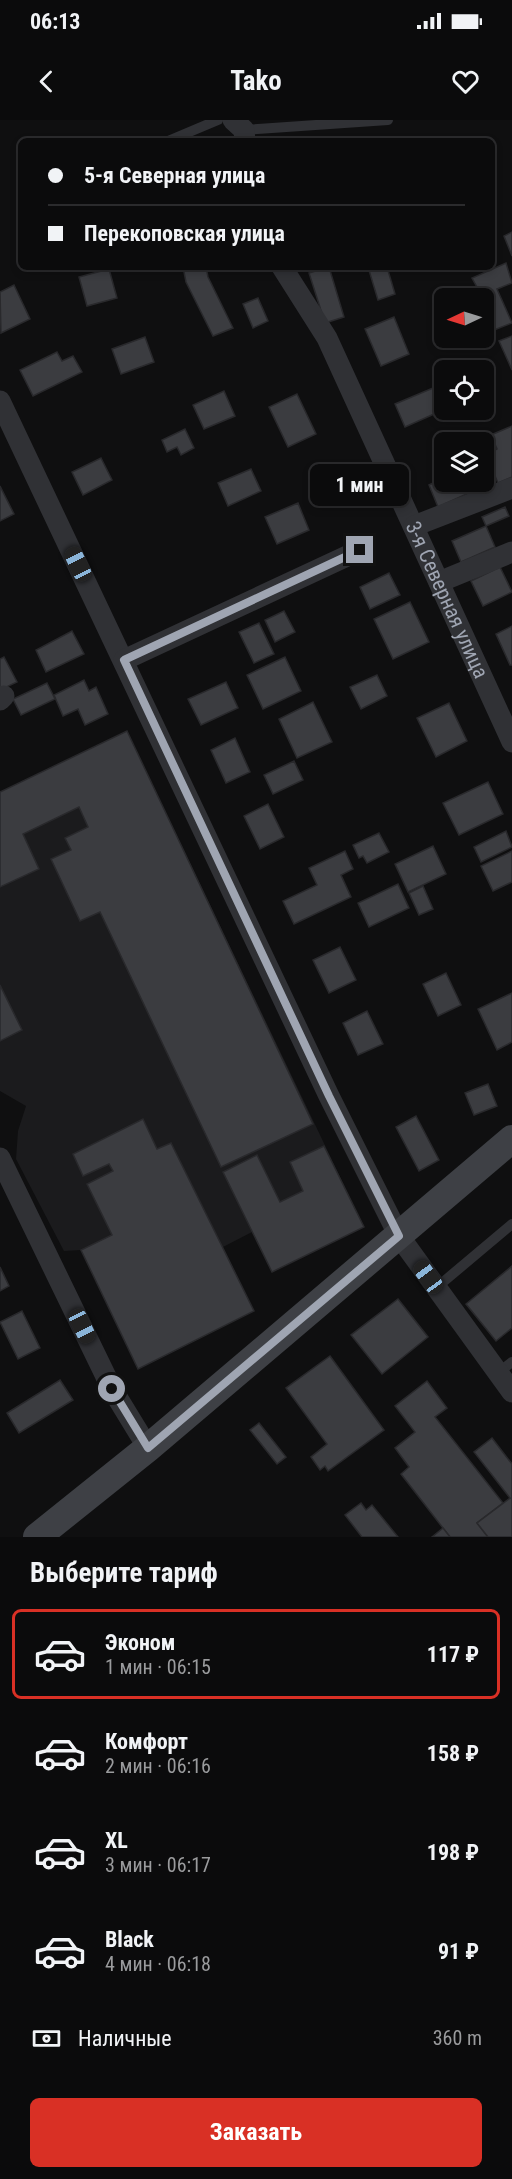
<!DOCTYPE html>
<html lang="ru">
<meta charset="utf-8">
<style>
body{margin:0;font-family:"Roboto Condensed",sans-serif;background:#19191a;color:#f1f3f6;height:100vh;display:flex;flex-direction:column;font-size:22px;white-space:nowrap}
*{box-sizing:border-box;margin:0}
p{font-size:20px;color:#9a9b9d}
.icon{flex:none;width:33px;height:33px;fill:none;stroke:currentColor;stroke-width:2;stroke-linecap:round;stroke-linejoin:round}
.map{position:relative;height:1417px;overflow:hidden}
.drawer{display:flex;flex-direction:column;background:#0b0b0c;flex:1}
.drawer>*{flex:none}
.guide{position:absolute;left:18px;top:18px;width:477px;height:132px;border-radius:9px;box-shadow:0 3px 9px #0003,0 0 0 2px #2b2b2d;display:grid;align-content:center;height:132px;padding:0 30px;background:#0b0b0c}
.needle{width:39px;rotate:266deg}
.controls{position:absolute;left:434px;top:168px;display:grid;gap:12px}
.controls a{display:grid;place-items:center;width:60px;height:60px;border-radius:9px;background:#0b0b0c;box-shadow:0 3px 9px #0003,0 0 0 2px #2b2b2d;font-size:30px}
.end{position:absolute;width:27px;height:27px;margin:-14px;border:8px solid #9fa5b2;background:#111;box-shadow:0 0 0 3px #111}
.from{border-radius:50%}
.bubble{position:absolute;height:42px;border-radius:9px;background:#0b0b0c;box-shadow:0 3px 9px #0003,0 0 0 2px #2b2b2d;font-size:20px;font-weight:700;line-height:42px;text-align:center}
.car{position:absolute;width:18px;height:36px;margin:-18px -9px;border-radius:8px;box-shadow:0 0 4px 2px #0007;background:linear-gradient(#222 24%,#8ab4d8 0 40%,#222 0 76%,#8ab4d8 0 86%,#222 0)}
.guide b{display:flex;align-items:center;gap:21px;height:57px;font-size:22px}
.guide b+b{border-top:2px solid #2b2b2d}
.guide i{width:15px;height:15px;background:#f1f3f6}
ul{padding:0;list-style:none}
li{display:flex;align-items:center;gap:18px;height:90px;margin:0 12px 9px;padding:0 18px;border:3px solid transparent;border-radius:9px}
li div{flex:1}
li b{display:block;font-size:22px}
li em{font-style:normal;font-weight:700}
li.active{border-color:#d93025}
li>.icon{width:54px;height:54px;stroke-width:1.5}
h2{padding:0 30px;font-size:27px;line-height:72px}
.pay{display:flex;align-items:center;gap:15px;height:66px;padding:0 30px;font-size:22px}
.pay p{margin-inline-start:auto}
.action{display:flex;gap:12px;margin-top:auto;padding:12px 30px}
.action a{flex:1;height:69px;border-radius:9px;background:#d93025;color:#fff;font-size:24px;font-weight:700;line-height:69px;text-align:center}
.status{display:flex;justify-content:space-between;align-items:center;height:42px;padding:0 30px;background:#0b0b0c;direction:ltr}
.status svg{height:16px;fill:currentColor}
header{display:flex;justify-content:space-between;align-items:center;height:78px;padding:0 30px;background:#0b0b0c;font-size:27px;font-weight:700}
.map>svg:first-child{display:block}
.built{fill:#1b1b1d}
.building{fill:#3b3c40;stroke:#29292c;stroke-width:1.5}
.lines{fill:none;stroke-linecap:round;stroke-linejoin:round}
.lane{stroke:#303135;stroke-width:10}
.street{stroke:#303135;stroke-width:21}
.secondary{stroke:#3e4045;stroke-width:28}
.route{stroke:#9fa5b2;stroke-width:8}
.labels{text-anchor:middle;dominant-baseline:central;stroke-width:5;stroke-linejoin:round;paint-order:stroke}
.street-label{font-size:21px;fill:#9fa5b2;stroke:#0a0a0b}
</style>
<div class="status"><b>06:13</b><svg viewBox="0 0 49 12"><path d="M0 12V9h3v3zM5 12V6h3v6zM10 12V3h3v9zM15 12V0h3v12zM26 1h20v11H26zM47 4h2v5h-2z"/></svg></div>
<header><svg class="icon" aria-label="back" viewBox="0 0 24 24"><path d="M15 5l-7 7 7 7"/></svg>Tako<svg class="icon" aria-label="heart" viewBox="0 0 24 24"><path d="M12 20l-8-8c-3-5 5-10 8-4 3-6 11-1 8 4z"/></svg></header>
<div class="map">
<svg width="512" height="1417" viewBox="0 0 512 1417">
<rect width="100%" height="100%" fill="#0f0f10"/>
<path class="built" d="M127,611L364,1107L272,1152L252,1112L223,1127L254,1191L138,1249L81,1130L64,1131L16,1039L18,1011L26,986L0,971V672Z"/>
<g class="building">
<path d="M512,112V136L504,116Z"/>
<path d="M506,143L512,163L497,169L512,203L494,210L483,178L472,158Z"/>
<path d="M183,147H206L208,157L233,208L213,216L186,162Z"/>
<path d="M329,147L344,197L325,203L309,153Z"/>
<path d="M368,147H387L395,174L378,180Z"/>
<path d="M109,149L117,178L87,186L79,157Z"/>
<path d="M14,165L30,199L1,213L0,172Z"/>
<path d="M469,170L473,178H450Z"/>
<path d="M258,178L268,201L253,208L243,184Z"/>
<path d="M444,181V207H443L434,186Z"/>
<path d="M394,197L409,234L381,246L365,209Z"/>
<path d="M512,216V250L499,221Z"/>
<path d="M145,217L154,242L121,254L112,229Z"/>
<path d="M57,232L62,241L73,236L82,252L33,276L20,250Z"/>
<path d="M473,241L477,250H457L456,248Z"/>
<path d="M433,268L443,290L405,307L395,284Z"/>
<path d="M224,271L235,296L204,309L193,285Z"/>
<path d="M297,274L316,314L288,327L269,287Z"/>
<path d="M512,306V357L498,363L486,335L497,329L491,315Z"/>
<path d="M185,309L194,328L181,335L177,327L167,332L162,320Z"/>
<path d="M101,338L112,360L83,375L72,352Z"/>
<path d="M251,349L261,371L228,386L218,363Z"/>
<path d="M444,358V362H466L471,372L438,387L429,365Z"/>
<path d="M0,366L14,394L0,401Z"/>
<path d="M298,383L309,410L277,424L265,397Z"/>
<path d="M505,387L509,396L486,406L482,397Z"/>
<path d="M486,406L495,427L461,442L452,421Z"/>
<path d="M500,447L512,472L483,486L471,461Z"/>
<path d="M389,453L400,475L370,489L360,467Z"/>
<path d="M410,482L429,522L393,539L374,499Z"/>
<path d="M284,491L295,512L275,522L265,500Z"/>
<path d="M259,503L274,534L254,543L239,512Z"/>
<path d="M512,506V545H510L496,514Z"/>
<path d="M72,511L84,534L46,552L36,530Z"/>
<path d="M4,537L17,562L0,570V539Z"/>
<path d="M285,537L301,571L263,589L247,555Z"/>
<path d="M377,555L387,576L361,589L350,567Z"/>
<path d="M84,560L89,571L96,567L108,594L85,605L78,589L63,596L54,575Z"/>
<path d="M226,562L238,588L201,605L188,579Z"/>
<path d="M47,563L55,579L21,595L13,579Z"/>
<path d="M313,582L332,622L297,638L279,599Z"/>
<path d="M449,583L467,621L436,637L417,598Z"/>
<path d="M127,611L313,1004L221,1047L100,792L80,801L51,739L71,730L65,718L88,707L79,687L23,714L39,749L0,767V672Z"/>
<path d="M235,618L250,652L226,663L211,630Z"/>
<path d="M294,641L303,660L273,674L264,655Z"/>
<path d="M488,662L503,694L459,715L443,683Z"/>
<path d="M268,684L284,717L260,729L244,696Z"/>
<path d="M506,711L512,727L481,742L474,727Z"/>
<path d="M379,713L389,732L367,743L363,736L359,738L353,725Z"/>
<path d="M433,726L446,754L408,772L395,744Z"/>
<path d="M345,731L353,749L341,755L351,777L294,804L283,781L317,765L309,748Z"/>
<path d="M512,731V762L493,771L481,746Z"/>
<path d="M398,764L409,788L369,807L358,783Z"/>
<path d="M423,766L433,789L419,795L409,773Z"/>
<path d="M340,827L356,860L329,873L313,840Z"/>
<path d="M446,853L461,885L438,896L423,864Z"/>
<path d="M0,865L22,910L0,921Z"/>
<path d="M512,873V922L497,930L478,889Z"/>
<path d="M367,891L383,924L358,935L343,903Z"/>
<path d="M488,964L497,986L474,995L465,973Z"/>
<path d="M416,996L439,1040L419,1051L396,1007Z"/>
<path d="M143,999L157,1029L171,1023L254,1191L138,1249L81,1130L112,1115L87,1064L113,1051L109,1044L83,1056L73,1034Z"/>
<path d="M324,1026L364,1107L272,1152L223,1052L257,1035L280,1082L303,1071L290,1042Z"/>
<path d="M512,1146V1208L496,1221L466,1184Z"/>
<path d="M0,1147L9,1166L0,1171Z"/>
<path d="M398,1179L428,1217L382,1254L351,1215Z"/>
<path d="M22,1191L40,1228L18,1239L0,1202Z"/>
<path d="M330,1236L384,1310L328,1351L325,1346L320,1350L311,1337L327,1324L286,1268Z"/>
<path d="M60,1260L73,1280L19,1313L7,1293Z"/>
<path d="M427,1261L447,1288L435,1297L503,1383L477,1403L488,1417H450L401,1354L409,1347L395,1328L415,1312L395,1286Z"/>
<path d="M259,1303L286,1337L277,1344L250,1310Z"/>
<path d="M492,1318L512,1344V1417H488L477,1403L510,1378L474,1332Z"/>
<path d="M361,1383L366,1390L372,1385L398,1417H362L345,1395Z"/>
<path d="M443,1408L450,1417H432Z"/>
</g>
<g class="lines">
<g class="lane">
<path d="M244,10L388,0"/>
<path d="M168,21L218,0"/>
<path d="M436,1168L512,1104"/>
<path d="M498,1253L512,1242"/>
</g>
<g class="street">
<path d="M233,0L244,10L245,21"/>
<path id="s1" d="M282,147L327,218L512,622"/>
<path d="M0,281L329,976L399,1116L512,1272"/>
<path d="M414,406L512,368"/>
<path d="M439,462L512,432"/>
<path d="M124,540L360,430"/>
<path d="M0,580L4,576"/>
<path d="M0,1038L112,1269L148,1328"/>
</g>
<path class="secondary" d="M37,1417L148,1328L512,1019"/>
</g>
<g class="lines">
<path class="route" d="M112,1269L148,1328L399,1116L329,976L124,540L360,430"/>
</g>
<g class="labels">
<g class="street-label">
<text stroke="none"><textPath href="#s1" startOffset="372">3-я Северная улица</textPath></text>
</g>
</g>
</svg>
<div class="controls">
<a><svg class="needle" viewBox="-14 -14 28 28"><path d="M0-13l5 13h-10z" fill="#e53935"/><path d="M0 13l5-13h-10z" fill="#9a9b9d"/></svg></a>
<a><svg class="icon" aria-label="locate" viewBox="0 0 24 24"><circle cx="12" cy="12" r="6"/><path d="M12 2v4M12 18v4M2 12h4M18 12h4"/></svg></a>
<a><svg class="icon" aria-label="layers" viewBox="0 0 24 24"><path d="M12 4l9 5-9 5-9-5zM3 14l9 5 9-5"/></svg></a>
</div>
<i class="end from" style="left:112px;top:1269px"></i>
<i class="end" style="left:360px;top:430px"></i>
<div class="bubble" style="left:310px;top:344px;width:99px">1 мин</div>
<i class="car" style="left:78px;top:444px;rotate:334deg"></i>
<i class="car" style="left:428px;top:1157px;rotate:324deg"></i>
<i class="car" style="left:82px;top:1206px;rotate:154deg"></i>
<div class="guide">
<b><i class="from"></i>5-я Северная улица</b>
<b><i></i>Перекоповская улица</b>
</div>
</div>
<section class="drawer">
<h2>Выберите тариф</h2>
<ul>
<li class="active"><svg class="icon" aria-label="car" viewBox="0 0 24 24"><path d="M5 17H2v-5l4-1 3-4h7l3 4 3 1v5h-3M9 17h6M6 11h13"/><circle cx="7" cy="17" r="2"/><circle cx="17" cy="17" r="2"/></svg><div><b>Эконом</b><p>1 мин · 06:15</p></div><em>117 ₽</em></li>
<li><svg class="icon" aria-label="car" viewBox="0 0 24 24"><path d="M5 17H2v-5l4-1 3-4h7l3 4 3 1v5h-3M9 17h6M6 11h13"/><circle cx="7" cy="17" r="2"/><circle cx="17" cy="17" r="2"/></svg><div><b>Комфорт</b><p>2 мин · 06:16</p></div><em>158 ₽</em></li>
<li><svg class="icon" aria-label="car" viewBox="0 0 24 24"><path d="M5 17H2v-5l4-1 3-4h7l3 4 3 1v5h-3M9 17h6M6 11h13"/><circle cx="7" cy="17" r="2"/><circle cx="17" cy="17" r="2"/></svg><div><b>XL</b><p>3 мин · 06:17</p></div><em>198 ₽</em></li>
<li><svg class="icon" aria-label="car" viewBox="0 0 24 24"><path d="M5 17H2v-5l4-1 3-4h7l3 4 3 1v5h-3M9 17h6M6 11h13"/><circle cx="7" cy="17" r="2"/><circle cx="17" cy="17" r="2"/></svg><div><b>Black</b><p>4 мин · 06:18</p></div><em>91 ₽</em></li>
</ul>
<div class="pay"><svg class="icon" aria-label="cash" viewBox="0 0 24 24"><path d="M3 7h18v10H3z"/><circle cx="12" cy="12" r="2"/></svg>Наличные<p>360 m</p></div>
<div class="action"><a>Заказать</a></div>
</section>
